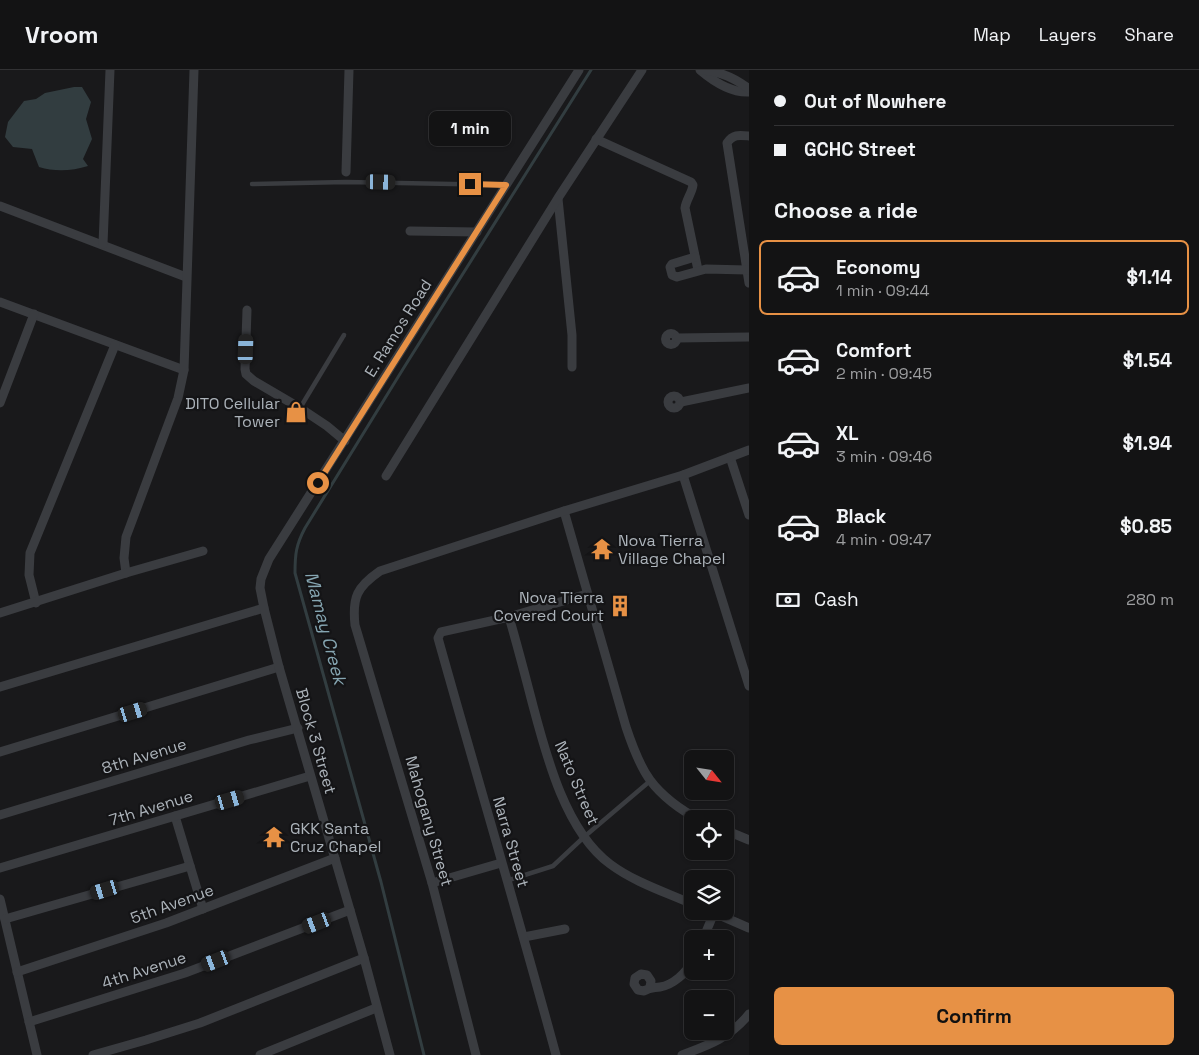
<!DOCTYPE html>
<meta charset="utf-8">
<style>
body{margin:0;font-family:"Space Grotesk",sans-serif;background:#1c1c1d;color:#f1f3f6;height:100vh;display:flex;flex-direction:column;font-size:19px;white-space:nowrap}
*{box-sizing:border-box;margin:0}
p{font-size:16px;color:#9d9ea0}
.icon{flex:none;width:28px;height:28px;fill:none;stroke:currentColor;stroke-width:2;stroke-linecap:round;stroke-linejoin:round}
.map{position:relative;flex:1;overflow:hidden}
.drawer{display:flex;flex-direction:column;background:#131314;width:450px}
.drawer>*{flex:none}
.top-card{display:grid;align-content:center;height:110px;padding:0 25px;background:#131314}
.needle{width:32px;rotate:120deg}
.tools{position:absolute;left:684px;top:680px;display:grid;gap:10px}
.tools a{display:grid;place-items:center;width:50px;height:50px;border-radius:8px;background:#131314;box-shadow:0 1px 4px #0004,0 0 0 1px #323234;font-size:25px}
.end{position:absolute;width:22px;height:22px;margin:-11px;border:6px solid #e79145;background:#111;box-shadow:0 0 0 2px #111}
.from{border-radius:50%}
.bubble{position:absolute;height:35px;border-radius:8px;background:#131314;box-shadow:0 1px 4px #0004,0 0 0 1px #323234;font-size:16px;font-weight:600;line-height:35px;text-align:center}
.car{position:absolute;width:15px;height:30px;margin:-15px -8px;border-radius:6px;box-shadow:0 0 4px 1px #0007;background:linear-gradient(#222 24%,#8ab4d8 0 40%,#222 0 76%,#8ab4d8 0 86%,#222 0)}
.top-card b{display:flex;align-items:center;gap:18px;height:48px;font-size:19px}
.top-card b+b{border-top:1px solid #323234}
.top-card i{width:12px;height:12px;background:#f1f3f6}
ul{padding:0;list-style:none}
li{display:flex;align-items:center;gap:15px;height:75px;margin:0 10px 8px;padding:0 15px;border:2px solid transparent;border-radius:8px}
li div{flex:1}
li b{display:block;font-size:19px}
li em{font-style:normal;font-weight:600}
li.active{border-color:#e79145}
li>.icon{width:45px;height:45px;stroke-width:1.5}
h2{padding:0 25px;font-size:22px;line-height:60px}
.pay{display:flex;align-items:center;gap:12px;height:55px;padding:0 25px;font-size:19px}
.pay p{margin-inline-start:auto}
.primary-button{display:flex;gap:10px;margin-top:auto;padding:10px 25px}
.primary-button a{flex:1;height:58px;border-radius:8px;background:#e79145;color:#111;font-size:20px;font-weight:600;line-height:58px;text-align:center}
header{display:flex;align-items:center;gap:30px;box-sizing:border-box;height:70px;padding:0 25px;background:#131314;border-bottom:1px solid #323234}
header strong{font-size:24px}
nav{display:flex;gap:28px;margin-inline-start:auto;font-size:18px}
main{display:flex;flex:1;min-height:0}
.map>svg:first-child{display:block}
.water{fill:#323d40}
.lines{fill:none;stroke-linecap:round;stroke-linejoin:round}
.stream{stroke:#323d40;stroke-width:3}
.service{stroke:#3a3c40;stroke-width:4.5}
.minor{stroke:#3a3c40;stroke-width:9}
.route{stroke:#e79145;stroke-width:6}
.labels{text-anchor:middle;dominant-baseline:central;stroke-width:4.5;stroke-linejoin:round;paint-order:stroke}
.street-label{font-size:16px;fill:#acb3ba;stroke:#141416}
.poi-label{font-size:16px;fill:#acb3ba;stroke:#141416;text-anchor:end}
.water-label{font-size:18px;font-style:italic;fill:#86a6b2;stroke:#141416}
</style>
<header>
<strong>Vroom</strong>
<nav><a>Map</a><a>Layers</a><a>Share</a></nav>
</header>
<main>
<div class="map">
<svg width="749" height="985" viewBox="0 0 749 985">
<rect width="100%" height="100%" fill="#19191b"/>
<path class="water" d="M74,17H82L91,32L86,49L92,69L83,89L88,96C72,101 55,102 39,97L32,79L13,77L5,67L8,52L24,31L36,29L45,23Z"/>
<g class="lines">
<path class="stream" d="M424,985L381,812L295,503C295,484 296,475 305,458L403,299L591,0"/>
<g class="service">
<path d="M252,114L346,112L505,115"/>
<path d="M300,338L344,265"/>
<path d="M506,811L553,796L584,767L650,711"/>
</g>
<g class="minor">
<path d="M700,0C713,11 731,23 749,22"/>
<path d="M701,0C718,1 735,8 749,19"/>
<path d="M749,66C739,65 733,64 727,73L749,213"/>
<path d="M596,69L691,112L693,115C692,123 686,130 685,138L698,200"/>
<path d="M346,102L349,0"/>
<path d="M558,129L572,265V297"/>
<path d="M0,136L186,207"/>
<path d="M410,161L477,162"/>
<path d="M103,174L110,0"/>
<path d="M695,187L672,194L670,197L672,205L677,207L706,199L747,200"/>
<path d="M0,232L184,300"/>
<path d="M247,240L245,299L246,304L254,311L300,338L327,356L345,371"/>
<circle cx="671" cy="269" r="5.5"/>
<path d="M677,268L749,267"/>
<circle cx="674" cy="332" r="6"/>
<path d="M681,332L749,318"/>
<path d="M0,333L34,244"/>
<path d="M730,387L749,445"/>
<path d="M683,405L749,616"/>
<path d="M386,406L558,128L642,0"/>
<path d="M564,441L626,657C632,675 639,695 650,710C661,725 681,741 699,749"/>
<path d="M126,503L124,488L126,467L178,328L184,300L194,0"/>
<path d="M36,533L29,505L30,483L115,275"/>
<path d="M0,543L126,503L203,481"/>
<path d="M509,547C517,574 524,601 531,628C545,681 564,760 610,794C634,812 665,822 692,834"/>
<path d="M0,617L264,538"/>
<path d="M0,682L279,597"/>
<path d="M0,745L249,670L298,658"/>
<path d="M175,746L203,839"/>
<path d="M725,760L749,770"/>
<path d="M0,798L310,706"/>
<path d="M432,813L501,793"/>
<path d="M0,829L37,985"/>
<path d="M710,841L749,858"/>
<path d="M5,849L190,796"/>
<path d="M524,867L565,859"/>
<path d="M703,869L714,843"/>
<path d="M17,902L166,853L335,788"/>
<path d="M650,917L651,911L647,905L641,904L635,908L634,914L638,920L644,921C650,917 653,918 660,917C673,915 686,903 692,892"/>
<path d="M29,952L185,903L350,840"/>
<path d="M93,985L146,970L200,953L364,888"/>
<path d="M260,985L376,938"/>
<path d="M390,985L364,888L279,597L264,538L260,518L261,509L269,489L579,0"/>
<path d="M476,985L432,813L355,555C352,527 357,517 380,501L564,441L683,405L749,380"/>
<path d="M556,985C518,845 477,707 438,568L441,562L509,547L587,524"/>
<path d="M682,985C709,975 731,967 749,944"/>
</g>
</g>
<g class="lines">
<path class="route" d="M318,413L506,115L470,114"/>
</g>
<defs>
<g id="shop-bare" transform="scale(1.725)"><path d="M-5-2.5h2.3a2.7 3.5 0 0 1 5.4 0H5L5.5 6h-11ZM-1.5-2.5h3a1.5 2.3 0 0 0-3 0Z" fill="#e79145" stroke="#141416" stroke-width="2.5" paint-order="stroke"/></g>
<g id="temple-bare" transform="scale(1.725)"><path d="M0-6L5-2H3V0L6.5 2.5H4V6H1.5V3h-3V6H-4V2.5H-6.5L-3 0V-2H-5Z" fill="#e79145" stroke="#141416" stroke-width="2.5" paint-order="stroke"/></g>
<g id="building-bare" transform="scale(1.725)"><path d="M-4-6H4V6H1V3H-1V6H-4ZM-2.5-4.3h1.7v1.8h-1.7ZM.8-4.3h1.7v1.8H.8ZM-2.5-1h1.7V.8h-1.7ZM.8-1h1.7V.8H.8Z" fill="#e79145" stroke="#141416" stroke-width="2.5" paint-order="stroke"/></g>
</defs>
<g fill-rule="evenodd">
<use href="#shop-bare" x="296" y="342"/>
<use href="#temple-bare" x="602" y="479"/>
<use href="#building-bare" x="620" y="536"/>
<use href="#temple-bare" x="274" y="767"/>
</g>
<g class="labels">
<g class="street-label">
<text transform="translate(398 258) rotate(-58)">E. Ramos Road</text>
<text transform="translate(316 671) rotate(74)">Block 3 Street</text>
<text transform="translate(144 686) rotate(-17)">8th Avenue</text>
<text transform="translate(577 713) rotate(67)">Nato Street</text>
<text transform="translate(151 738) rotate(-17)">7th Avenue</text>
<text transform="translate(429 751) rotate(74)">Mahogany Street</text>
<text transform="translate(511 772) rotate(74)">Narra Street</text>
<text transform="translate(172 834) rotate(-20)">5th Avenue</text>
<text transform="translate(144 900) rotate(-18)">4th Avenue</text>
</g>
<g class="poi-label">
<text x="280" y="333">DITO Cellular<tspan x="280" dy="18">Tower</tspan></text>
<text x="618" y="470" text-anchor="start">Nova Tierra<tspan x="618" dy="18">Village Chapel</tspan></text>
<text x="604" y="527">Nova Tierra<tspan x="604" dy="18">Covered Court</tspan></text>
<text x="290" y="758" text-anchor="start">GKK Santa<tspan x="290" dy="18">Cruz Chapel</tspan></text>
</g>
<g class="water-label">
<text transform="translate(326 558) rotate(75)">Mamay Creek</text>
</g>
</g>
</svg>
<div class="tools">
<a><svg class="needle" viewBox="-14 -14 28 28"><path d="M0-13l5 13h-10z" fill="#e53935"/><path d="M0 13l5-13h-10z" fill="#9d9ea0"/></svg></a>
<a><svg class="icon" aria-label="locate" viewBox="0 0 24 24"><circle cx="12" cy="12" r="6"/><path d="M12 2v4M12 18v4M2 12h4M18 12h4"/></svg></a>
<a><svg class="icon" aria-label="layers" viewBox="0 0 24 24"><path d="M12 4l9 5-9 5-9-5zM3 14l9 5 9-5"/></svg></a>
<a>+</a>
<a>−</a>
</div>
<i class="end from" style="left:318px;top:413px"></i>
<i class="end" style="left:470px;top:114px"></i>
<div class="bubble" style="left:429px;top:41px;width:82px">1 min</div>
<i class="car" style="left:381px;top:112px;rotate:91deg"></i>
<i class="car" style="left:246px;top:279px;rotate:2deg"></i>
<i class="car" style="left:133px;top:642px;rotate:73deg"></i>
<i class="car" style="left:230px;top:730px;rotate:74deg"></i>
<i class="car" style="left:105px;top:820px;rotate:253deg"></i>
<i class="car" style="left:317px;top:853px;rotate:249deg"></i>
<i class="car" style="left:216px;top:891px;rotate:249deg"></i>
</div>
<section class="drawer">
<div class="top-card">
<b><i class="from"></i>Out of Nowhere</b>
<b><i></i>GCHC Street</b>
</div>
<h2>Choose a ride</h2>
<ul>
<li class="active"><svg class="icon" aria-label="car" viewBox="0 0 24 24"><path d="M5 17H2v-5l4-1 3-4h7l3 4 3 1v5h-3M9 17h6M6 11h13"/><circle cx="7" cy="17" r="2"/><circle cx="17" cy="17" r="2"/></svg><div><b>Economy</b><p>1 min · 09:44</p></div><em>$1.14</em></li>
<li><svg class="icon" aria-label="car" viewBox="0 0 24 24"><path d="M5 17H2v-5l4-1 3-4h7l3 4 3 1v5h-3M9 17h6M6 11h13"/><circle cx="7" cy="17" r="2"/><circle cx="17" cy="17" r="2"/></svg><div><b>Comfort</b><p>2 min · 09:45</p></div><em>$1.54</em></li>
<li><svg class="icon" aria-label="car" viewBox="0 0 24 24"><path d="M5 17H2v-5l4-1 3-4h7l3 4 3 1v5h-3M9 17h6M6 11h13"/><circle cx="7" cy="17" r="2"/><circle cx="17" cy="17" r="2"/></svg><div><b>XL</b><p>3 min · 09:46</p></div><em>$1.94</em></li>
<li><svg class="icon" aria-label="car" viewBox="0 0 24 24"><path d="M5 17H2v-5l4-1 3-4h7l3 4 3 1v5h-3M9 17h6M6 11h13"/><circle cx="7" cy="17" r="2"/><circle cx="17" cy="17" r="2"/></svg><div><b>Black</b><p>4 min · 09:47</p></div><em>$0.85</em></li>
</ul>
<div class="pay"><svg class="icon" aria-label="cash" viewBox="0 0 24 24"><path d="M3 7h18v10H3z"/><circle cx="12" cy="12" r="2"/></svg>Cash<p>280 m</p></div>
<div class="primary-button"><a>Confirm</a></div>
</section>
</main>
